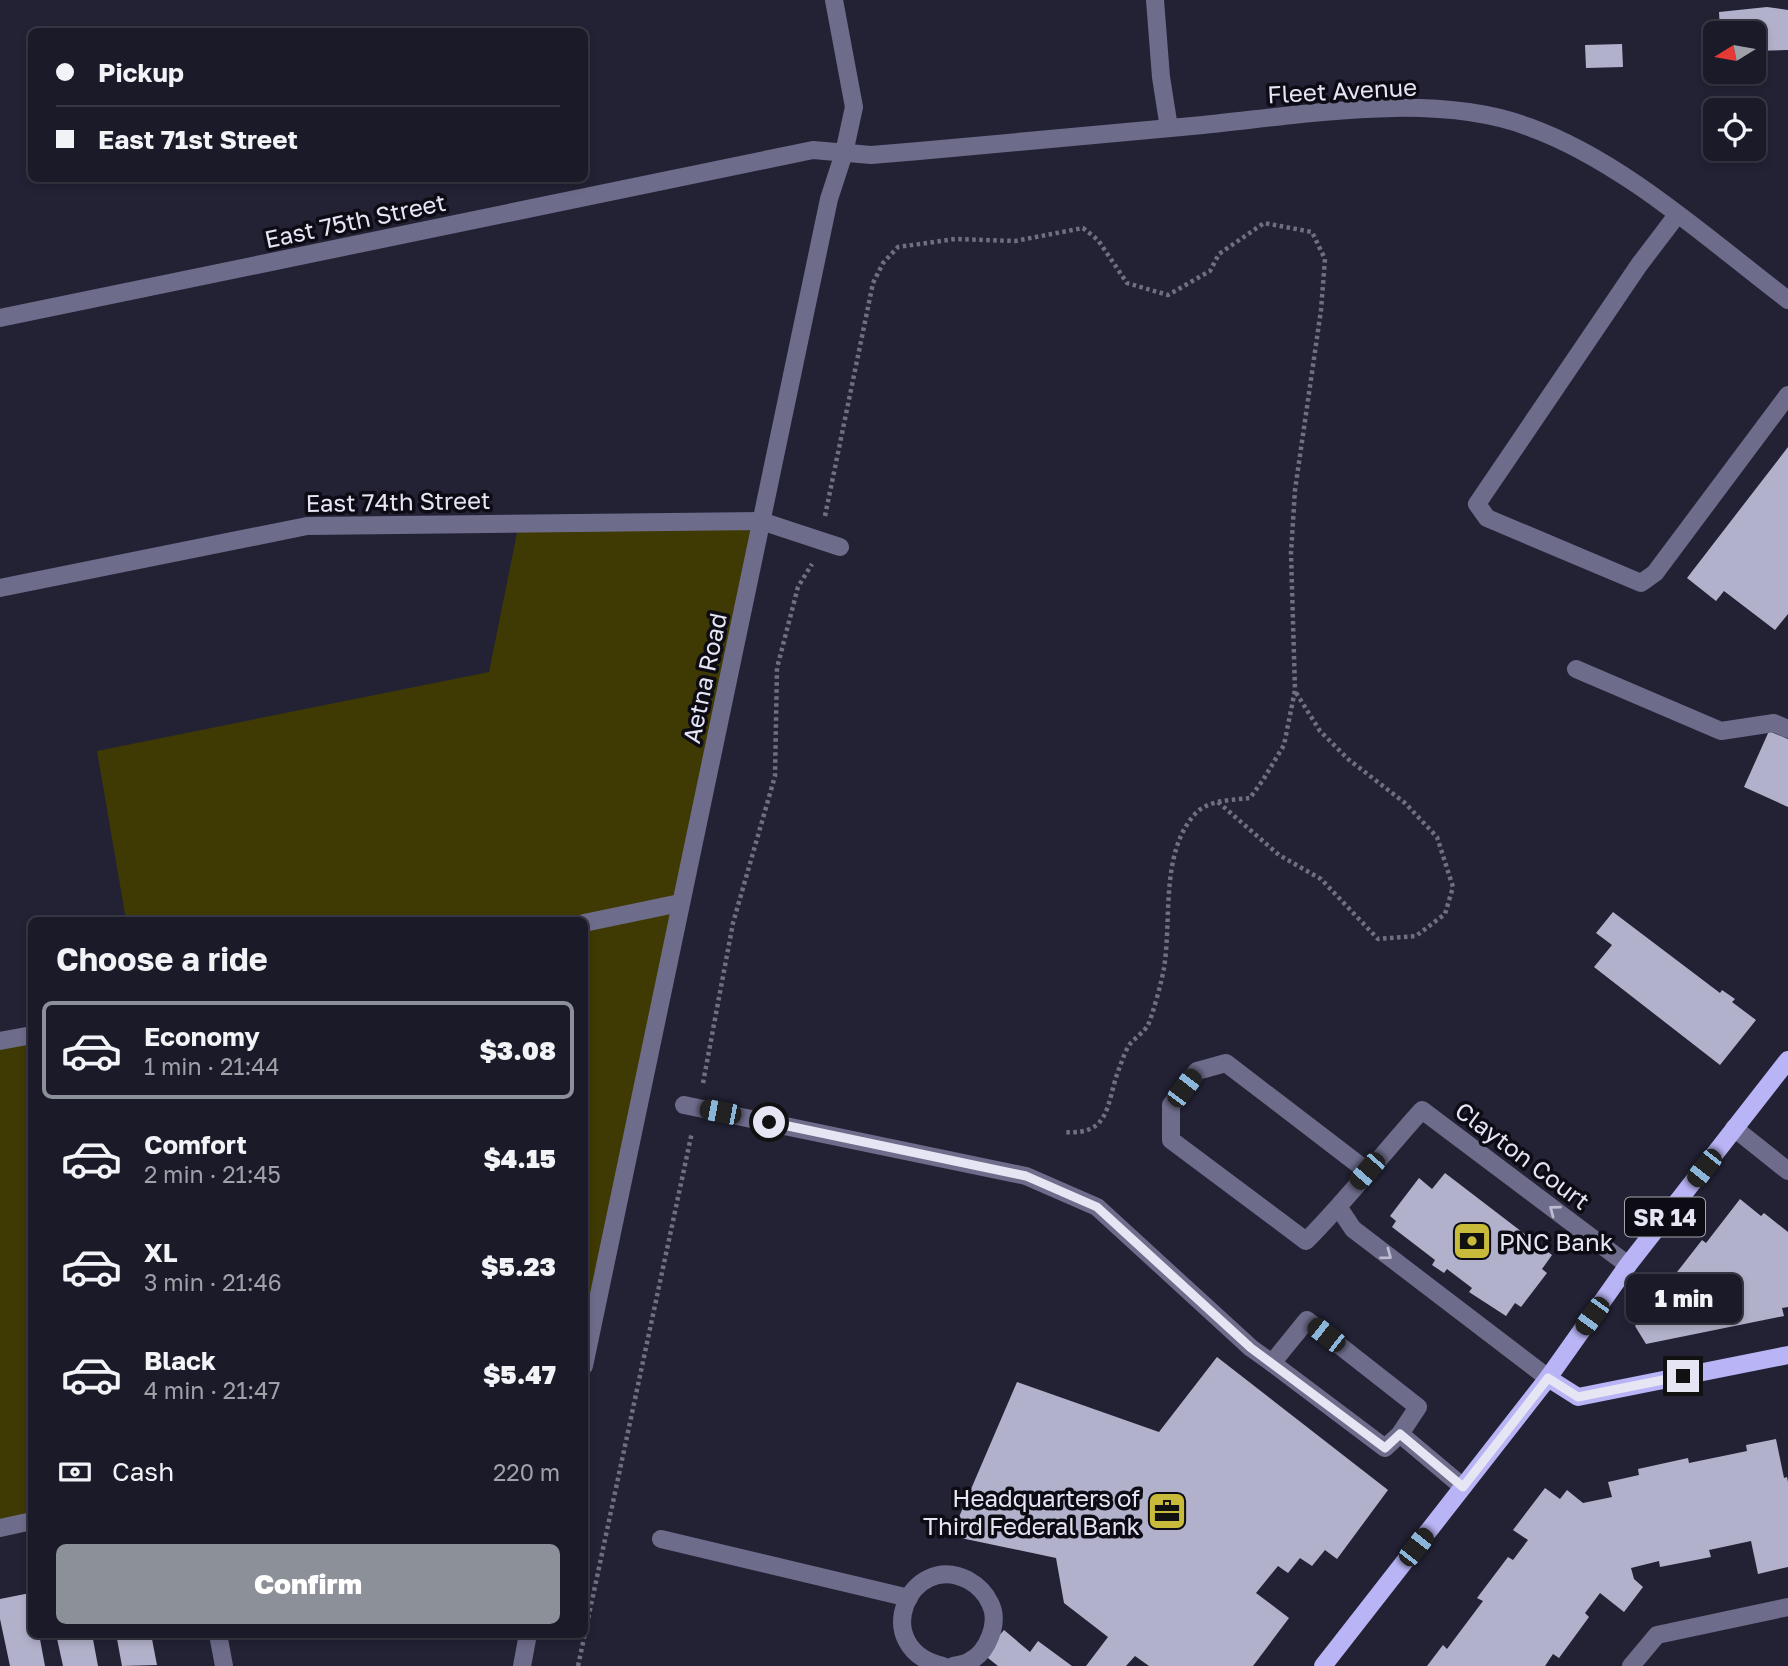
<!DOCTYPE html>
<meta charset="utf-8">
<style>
body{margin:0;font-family:"Golos Text",sans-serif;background:#272734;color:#f1f3f6;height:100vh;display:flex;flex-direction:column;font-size:26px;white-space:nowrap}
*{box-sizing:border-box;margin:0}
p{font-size:23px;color:#9fa1a8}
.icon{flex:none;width:38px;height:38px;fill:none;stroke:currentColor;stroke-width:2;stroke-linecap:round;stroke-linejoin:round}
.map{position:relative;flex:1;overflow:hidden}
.side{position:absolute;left:28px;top:917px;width:560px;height:721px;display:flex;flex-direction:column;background:#1a1a28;border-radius:10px;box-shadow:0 4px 10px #0003,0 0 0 2px #383845}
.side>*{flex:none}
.hud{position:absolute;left:28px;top:28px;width:560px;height:154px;border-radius:10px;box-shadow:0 4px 10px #0003,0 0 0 2px #383845;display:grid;align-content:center;height:154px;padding:0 28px;background:#1a1a28}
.needle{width:46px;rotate:259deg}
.tools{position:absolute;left:1703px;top:21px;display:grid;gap:14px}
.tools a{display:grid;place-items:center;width:63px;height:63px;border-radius:10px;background:#1a1a28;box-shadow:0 4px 10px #0003,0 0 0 2px #383845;font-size:35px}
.end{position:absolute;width:32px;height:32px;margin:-16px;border:9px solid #e6e5f3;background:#111;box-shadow:0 0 0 4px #111}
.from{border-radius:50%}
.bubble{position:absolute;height:49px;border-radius:10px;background:#1a1a28;box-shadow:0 4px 10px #0003,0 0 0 2px #383845;font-size:23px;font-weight:800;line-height:49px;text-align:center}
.car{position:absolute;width:21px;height:42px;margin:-21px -10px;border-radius:9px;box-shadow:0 0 5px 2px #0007;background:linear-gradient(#222 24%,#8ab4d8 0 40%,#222 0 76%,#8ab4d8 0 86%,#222 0)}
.hud b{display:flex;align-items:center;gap:24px;height:66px;font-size:26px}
.hud b+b{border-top:2px solid #383845}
.hud i{width:18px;height:18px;background:#f1f3f6}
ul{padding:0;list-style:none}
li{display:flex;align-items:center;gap:21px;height:98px;margin:0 14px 10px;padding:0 14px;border:4px solid transparent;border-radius:10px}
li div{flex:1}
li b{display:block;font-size:26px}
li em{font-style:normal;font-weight:800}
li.current{border-color:#8c9099}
li>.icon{width:63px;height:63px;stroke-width:1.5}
h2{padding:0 28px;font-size:32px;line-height:84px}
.pay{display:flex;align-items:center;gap:18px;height:77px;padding:0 28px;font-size:26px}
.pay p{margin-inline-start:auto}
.action{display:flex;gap:14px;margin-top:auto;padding:14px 28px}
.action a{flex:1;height:80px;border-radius:10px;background:#8c9099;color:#fff;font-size:28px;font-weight:800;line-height:80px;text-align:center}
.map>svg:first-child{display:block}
.green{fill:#3f3903}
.building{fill:#b1b1cb}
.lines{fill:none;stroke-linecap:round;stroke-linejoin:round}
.path{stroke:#706f80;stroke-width:4.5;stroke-dasharray:3.5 3.5;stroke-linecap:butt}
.minor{stroke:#6d6c8b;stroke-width:18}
.major{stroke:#b8b4f5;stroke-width:18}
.oneway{stroke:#bcbbcf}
.route{stroke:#e6e5f3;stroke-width:9}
.labels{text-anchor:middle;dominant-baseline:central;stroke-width:7;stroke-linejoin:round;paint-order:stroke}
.shield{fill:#0d0c15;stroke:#a5a4b0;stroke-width:2}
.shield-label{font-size:23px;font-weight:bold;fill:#e6e5f3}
.street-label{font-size:24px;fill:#e6e5f3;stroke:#0d0c15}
.poi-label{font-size:24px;fill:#e6e5f3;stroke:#0d0c15;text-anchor:start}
</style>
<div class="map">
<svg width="1788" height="1666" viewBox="0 0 1788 1666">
<rect width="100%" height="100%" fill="#232235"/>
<g class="green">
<path d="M761,521L585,1366L584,920H126L97,751L489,672L519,523Z"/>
<path d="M31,1035V1521L0,1528V1041Z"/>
</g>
<g class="building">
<path d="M1767,7L1788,10V50L1754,51V33L1720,31L1719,12Z"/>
<path d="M1622,44L1623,67L1586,68L1585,45Z"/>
<path d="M1788,447V614L1775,630L1724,591L1716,601L1687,578Z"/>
<path d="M1769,731L1788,739V807L1744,787Z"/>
<path d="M1613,912L1720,993L1722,990L1735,999L1732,1002L1756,1020L1720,1065L1594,967L1612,945L1596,933Z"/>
<path d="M1445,1173L1552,1255L1542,1269L1547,1273L1521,1307L1515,1303L1506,1316L1469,1292L1472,1288L1447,1269L1444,1273L1432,1265L1435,1260L1392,1227L1396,1221L1390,1216L1419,1178L1432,1189Z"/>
<path d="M1740,1199L1761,1216L1764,1213L1788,1232V1307L1782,1308L1784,1316L1646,1344L1635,1326L1702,1240L1706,1243Z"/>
<path d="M1217,1357L1388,1490L1337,1559L1325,1550L1312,1566L1300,1558L1288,1573L1278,1566L1256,1593L1289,1618L1253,1666H1149L1135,1656L1126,1666H1086L1108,1637L1064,1603L1056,1558L956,1537L953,1531L1017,1382L1159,1432Z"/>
<path d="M1776,1439L1784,1478L1787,1477L1788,1482V1567L1758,1574L1751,1541L1709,1550L1711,1557L1660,1567L1659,1561L1631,1568L1634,1579L1643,1587L1624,1612L1600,1593L1585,1613L1589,1617L1559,1658L1553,1654L1545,1666H1427L1443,1645L1447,1649L1483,1601L1477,1598L1508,1557L1513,1560L1528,1540L1513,1530L1545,1488L1560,1499L1567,1490L1583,1503L1612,1497L1608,1482L1639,1475L1638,1469L1688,1458L1689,1463L1747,1451L1746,1445Z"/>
<path d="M30,1593L32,1634H39L45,1666H10L0,1619V1599Z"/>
<path d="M1004,1630L1030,1652L1038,1641L1072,1666H998L983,1654Z"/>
<path d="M56,1634H92L98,1666H63Z"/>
<path d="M137,1634H151L157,1665L122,1666L117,1639Z"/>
</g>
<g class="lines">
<g class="path">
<path d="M825,516L873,283L883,263L898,247L955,239L1015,241L1083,228L1098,240L1127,283L1168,295L1210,271L1219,254L1264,223L1312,232L1325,259L1321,310L1295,490L1291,553L1295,690L1284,745L1263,780L1250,798C1232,800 1207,800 1195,814C1160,853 1172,919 1164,968C1162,980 1153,1014 1148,1025C1144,1032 1135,1038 1130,1044C1125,1051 1122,1061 1119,1069C1106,1102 1112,1136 1064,1132"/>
<path d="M1218,802L1279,855L1321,879L1378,939L1416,936L1445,914L1453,887L1437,837L1405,803L1348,759L1320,731L1295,691"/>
<path d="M703,1083L733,923L775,776L777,668L798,587L812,564"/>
<path d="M578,1666L692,1132"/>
</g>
<g class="minor">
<path d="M1155,0L1161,77L1169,128"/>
<path d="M1677,215L1639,265L1477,504L1487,518L1641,583L1655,573L1788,395"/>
<path d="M0,318L813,150L871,155C982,146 1093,135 1203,125C1303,115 1434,91 1529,127C1623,161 1709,240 1788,300"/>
<path d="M0,588L307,526L761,521L840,547"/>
<path d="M1576,669L1721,731L1774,723L1788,729"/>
<path d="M584,923L680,903"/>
<path d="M0,1041L32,1035"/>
<path d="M684,1105L1026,1176L1097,1207L1251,1348L1272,1363"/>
<path d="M1734,1128L1788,1171"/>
<path d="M1367,1171L1226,1063L1197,1071L1171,1105V1140L1306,1241C1347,1200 1383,1153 1422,1110L1628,1265"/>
<path d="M1339,1208L1353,1229L1548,1378"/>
<path d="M1307,1320L1418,1407L1400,1434L1385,1448L1272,1363Z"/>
<path d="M584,1366L829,199L844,153L854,107L834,0"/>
<path d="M1400,1434L1463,1487"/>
<path d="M0,1528L32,1521"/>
<path d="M661,1539L909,1598"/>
<path d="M218,1634L224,1666"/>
<path d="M522,1666L528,1634"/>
<path d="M943,1666C867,1648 910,1550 968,1580C977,1585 985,1592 990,1603C1000,1622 988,1653 968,1662C964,1664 958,1665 953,1666"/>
<path d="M1631,1666L1657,1635L1788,1607"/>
</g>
<g class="major">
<path d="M1548,1378L1578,1397L1788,1355"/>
<path d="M1323,1666L1548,1378L1628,1265L1788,1060"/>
</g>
</g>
<defs><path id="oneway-chevron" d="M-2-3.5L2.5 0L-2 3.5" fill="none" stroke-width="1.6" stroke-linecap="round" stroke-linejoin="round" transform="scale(1.75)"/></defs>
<g class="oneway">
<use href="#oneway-chevron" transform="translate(1554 1210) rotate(-143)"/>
<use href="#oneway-chevron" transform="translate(1387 1255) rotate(37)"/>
</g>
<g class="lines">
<path class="route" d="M769,1122L1026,1176L1097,1207L1251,1348L1385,1448L1400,1434L1463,1487L1548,1378L1578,1397L1683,1376"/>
</g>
<defs>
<g id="bank-square" transform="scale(2.0125)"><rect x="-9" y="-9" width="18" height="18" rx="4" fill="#c8bb3b" stroke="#0d0c15"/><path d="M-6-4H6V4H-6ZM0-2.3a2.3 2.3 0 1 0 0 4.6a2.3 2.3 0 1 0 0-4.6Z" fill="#111"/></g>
<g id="office-square" transform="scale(2.0125)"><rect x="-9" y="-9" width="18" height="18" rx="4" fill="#c8bb3b" stroke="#0d0c15"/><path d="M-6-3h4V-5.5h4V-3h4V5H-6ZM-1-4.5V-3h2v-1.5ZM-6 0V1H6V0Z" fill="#111"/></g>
</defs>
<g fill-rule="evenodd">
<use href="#bank-square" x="1472" y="1241"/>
<use href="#office-square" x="1167" y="1511"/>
</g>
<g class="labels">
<rect class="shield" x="1625" y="1197.5" width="80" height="39" rx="5"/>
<g class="shield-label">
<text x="1665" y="1217">SR 14</text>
</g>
<g class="street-label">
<text transform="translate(1342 90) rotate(-3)">Fleet Avenue</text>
<text transform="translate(355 220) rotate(-12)">East 75th Street</text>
<text transform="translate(398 501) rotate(-1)">East 74th Street</text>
<text transform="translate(704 678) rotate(-78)">Aetna Road</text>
<text transform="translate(1523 1155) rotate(37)">Clayton Court</text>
</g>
<g class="poi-label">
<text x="1499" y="1241">PNC Bank</text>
<text x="1140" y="1497" text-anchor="end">Headquarters of<tspan x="1140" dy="28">Third Federal Bank</tspan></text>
</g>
</g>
</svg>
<div class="tools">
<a><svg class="needle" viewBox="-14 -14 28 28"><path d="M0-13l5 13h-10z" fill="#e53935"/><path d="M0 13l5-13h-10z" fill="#9fa1a8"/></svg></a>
<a><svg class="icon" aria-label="locate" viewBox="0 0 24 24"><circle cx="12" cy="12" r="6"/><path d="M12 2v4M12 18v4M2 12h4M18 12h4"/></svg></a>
</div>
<i class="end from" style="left:769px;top:1122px"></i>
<i class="end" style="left:1683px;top:1376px"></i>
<div class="bubble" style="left:1626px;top:1274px;width:116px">1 min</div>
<i class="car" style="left:1184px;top:1088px;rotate:37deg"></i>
<i class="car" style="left:720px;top:1112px;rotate:281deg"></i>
<i class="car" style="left:1704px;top:1168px;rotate:218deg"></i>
<i class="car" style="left:1367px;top:1171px;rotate:221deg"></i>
<i class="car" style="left:1592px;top:1316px;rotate:216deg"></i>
<i class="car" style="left:1326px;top:1335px;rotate:308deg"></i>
<i class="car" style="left:1416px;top:1547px;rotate:38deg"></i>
<div class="hud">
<b><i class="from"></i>Pickup</b>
<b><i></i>East 71st Street</b>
</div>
<section class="side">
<h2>Choose a ride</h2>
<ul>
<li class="current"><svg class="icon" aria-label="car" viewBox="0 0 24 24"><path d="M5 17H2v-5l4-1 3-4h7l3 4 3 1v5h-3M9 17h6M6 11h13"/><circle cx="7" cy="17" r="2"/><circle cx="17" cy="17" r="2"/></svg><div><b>Economy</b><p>1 min · 21:44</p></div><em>$3.08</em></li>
<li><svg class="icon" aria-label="car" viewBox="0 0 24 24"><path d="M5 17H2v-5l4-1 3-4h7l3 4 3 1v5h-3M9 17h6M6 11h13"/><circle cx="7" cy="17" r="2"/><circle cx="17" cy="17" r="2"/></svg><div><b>Comfort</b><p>2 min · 21:45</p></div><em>$4.15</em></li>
<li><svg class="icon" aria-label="car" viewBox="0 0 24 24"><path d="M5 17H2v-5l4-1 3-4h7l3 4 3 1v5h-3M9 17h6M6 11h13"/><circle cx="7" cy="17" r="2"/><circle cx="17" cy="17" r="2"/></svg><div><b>XL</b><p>3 min · 21:46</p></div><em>$5.23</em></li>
<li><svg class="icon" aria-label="car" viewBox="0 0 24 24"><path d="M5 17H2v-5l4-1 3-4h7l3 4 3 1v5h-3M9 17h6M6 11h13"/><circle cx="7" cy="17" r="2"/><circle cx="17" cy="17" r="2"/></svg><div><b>Black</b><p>4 min · 21:47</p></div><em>$5.47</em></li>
</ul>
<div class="pay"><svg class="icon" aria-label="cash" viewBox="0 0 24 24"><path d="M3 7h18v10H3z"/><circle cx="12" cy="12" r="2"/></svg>Cash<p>220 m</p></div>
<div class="action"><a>Confirm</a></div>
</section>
</div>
